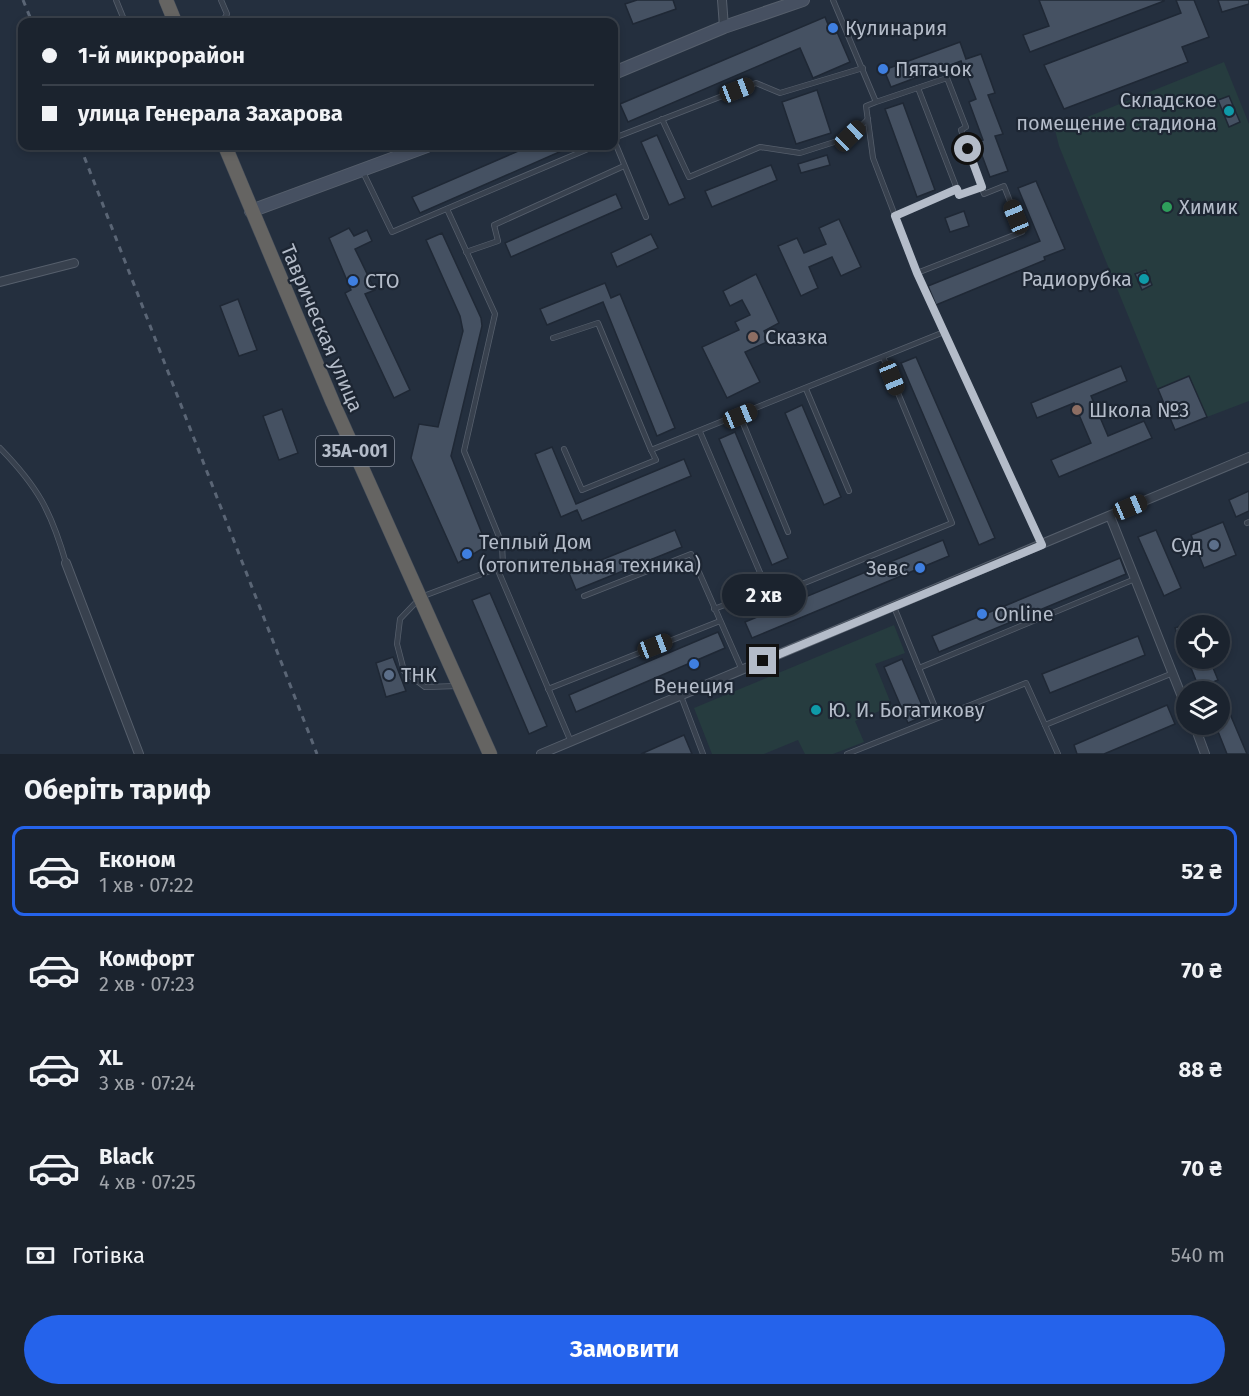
<!DOCTYPE html>
<html lang="uk">
<meta charset="utf-8">
<style>
body{margin:0;font-family:"Fira Sans",sans-serif;background:#282f3a;color:#f1f3f6;height:100vh;display:flex;flex-direction:column;font-size:22px;white-space:nowrap}
*{box-sizing:border-box;margin:0}
p{font-size:20px;color:#a0a4aa}
.icon{flex:none;width:33px;height:33px;fill:none;stroke:currentColor;stroke-width:2;stroke-linecap:round;stroke-linejoin:round}
.map{position:relative;height:754px;overflow:hidden}
.panel{display:flex;flex-direction:column;background:#1b232e;flex:1}
.panel>*{flex:none}
.top-card{position:absolute;left:18px;top:18px;width:600px;height:132px;border-radius:12px;box-shadow:0 3px 9px #0003,0 0 0 2px #39404a;display:grid;align-content:center;height:132px;padding:0 24px;background:#1b232e}
.buttons{position:absolute;left:1176px;top:615px;display:grid;gap:12px}
.buttons a{display:grid;place-items:center;width:54px;height:54px;border-radius:50%;background:#1b232e;box-shadow:0 3px 9px #0003,0 0 0 2px #39404a;font-size:30px}
.end{position:absolute;width:27px;height:27px;margin:-14px;border:8px solid #b4bcc9;background:#111;box-shadow:0 0 0 3px #111}
.from{border-radius:50%}
.bubble{position:absolute;height:42px;border-radius:21px;background:#1b232e;box-shadow:0 3px 9px #0003,0 0 0 2px #39404a;font-size:20px;font-weight:700;line-height:42px;text-align:center}
.car{position:absolute;width:18px;height:36px;margin:-18px -9px;border-radius:8px;box-shadow:0 0 4px 2px #0007;background:linear-gradient(#222 24%,#8ab4d8 0 40%,#222 0 76%,#8ab4d8 0 86%,#222 0)}
.top-card b{display:flex;align-items:center;gap:21px;height:57px;font-size:22px}
.top-card b+b{border-top:2px solid #39404a}
.top-card i{width:15px;height:15px;background:#f1f3f6}
ul{padding:0;list-style:none}
li{display:flex;align-items:center;gap:18px;height:90px;margin:0 12px 9px;padding:0 12px;border:3px solid transparent;border-radius:12px}
li div{flex:1}
li b{display:block;font-size:22px}
li em{font-style:normal;font-weight:700}
li.on{border-color:#2563eb}
li>.icon{width:54px;height:54px;stroke-width:1.5}
h2{padding:0 24px;font-size:27px;line-height:72px}
.pay{display:flex;align-items:center;gap:15px;height:66px;padding:0 24px;font-size:22px}
.pay p{margin-inline-start:auto}
.cta{display:flex;gap:12px;margin-top:auto;padding:12px 24px}
.cta a{flex:1;height:69px;border-radius:36px;background:#2563eb;color:#fff;font-size:24px;font-weight:700;line-height:69px;text-align:center}
.map>svg:first-child{display:block}
.green{fill:#263c3f}
.building{fill:#455162;stroke:#1f2835;stroke-width:1.5}
.lines{fill:none;stroke-linecap:round;stroke-linejoin:round}
.service-casing{stroke:#565f6c;stroke-width:6}
.minor-casing{stroke:#565f6c;stroke-width:10}
.secondary-casing{stroke:#565f6c;stroke-width:14}
.trunk-casing{stroke:#434c59;stroke-width:15}
.service{stroke:#38414e;stroke-width:4.5}
.minor{stroke:#38414e;stroke-width:8}
.secondary{stroke:#465061;stroke-width:12}
.trunk{stroke:#656462;stroke-width:14}
.rail{stroke:#5a6575;stroke-width:3;stroke-dasharray:6 6;stroke-linecap:butt}
.route{stroke:#b4bcc9;stroke-width:8}
.shop-dot{fill:#3f7fe0;stroke:#1d2633;stroke-width:2}
.culture-dot{fill:#0f9aa8;stroke:#1d2633;stroke-width:2}
.leisure-dot{fill:#2e9e5b;stroke:#1d2633;stroke-width:2}
.education-dot{fill:#8d6e63;stroke:#1d2633;stroke-width:2}
.service-dot{fill:#5c6f8a;stroke:#1d2633;stroke-width:2}
.labels{text-anchor:middle;dominant-baseline:central;stroke-width:4.5;stroke-linejoin:round;paint-order:stroke}
.shield{fill:#1d2633;stroke:#878f9c;stroke-width:1.5}
.shield-label{font-size:18px;font-weight:bold;fill:#b4bcc9}
.poi-label{font-size:20px;fill:#b4bcc9;stroke:#1d2633;text-anchor:start}
.street-label{font-size:20px;fill:#b4bcc9;stroke:#1d2633}
</style>
<div class="map">
<svg width="1249" height="754" viewBox="0 0 1249 754">
<rect width="100%" height="100%" fill="#242f3e"/>
<g class="green">
<path d="M1224,62L1249,124V401L1207,417L1189,376L1158,389L1059,146L1055,130Z"/>
<path d="M894,625L905,653L875,664L892,706L855,721L864,742L833,754H805L798,740L764,754H712L694,708Z"/>
</g>
<g class="building">
<path d="M637,0H673L676,9L633,24L625,4Z"/>
<path d="M1039,0H1164V1L1030,52L1023,35L1049,26Z"/>
<path d="M1176,0H1194L1209,37L1182,47L1188,62L1064,109L1044,65L1181,13Z"/>
<path d="M1218,0H1249V4L1222,12Z"/>
<path d="M825,17L829,27L834,25L850,62L813,78L800,48L628,122L620,104Z"/>
<path d="M960,42L966,59L981,54L995,93L988,95L1003,134L995,136L1008,171L990,177L977,142L983,140L969,102L976,99L961,61L891,87L884,70Z"/>
<path d="M817,90L831,133L796,144L782,102Z"/>
<path d="M1229,96L1240,122L1229,127L1218,100Z"/>
<path d="M903,103L935,190L917,197L885,109Z"/>
<path d="M657,135L685,198L669,205L641,142Z"/>
<path d="M530,146H573L420,213L412,197Z"/>
<path d="M827,155L830,165L801,173L798,164Z"/>
<path d="M771,165L777,180L712,207L705,191Z"/>
<path d="M1036,181L1065,249L1044,257L1045,260L936,305L928,286L1040,241L1018,188Z"/>
<path d="M616,194L622,208L511,257L505,243Z"/>
<path d="M964,211L969,226L950,232L945,218Z"/>
<path d="M839,219L861,267L841,276L832,257L809,267L818,288L801,296L778,246L797,238L804,253L826,244L819,228Z"/>
<path d="M349,228L354,236L367,230L372,241L355,249L375,290L365,294L410,390L394,398L345,293L351,290L329,238Z"/>
<path d="M442,233L481,318L482,326L451,456L487,546L458,563L411,458L419,424L438,427L463,331L460,316L426,240Z"/>
<path d="M651,234L658,248L617,267L611,253Z"/>
<path d="M1146,270L1152,285L1142,290L1135,274Z"/>
<path d="M756,274L779,323L764,331L769,341L745,352L760,382L727,398L702,347L739,330L735,322L750,315L742,300L730,306L723,291Z"/>
<path d="M605,283L611,298L620,294L675,428L657,436L603,302L547,325L540,309Z"/>
<path d="M238,299L257,350L239,356L220,306Z"/>
<path d="M916,357L995,538L979,545L901,363Z"/>
<path d="M1121,366L1127,381L1091,396L1108,436L1144,421L1152,438L1059,477L1051,460L1091,443L1074,403L1037,418L1031,403Z"/>
<path d="M1189,376L1207,417L1175,430L1158,389Z"/>
<path d="M802,405L841,497L824,505L785,413Z"/>
<path d="M282,409L298,453L279,460L263,416Z"/>
<path d="M735,432L788,558L772,565L719,439Z"/>
<path d="M552,447L576,504L684,459L691,476L582,521L577,510L561,517L535,454Z"/>
<path d="M1249,491V511L1236,517L1229,500Z"/>
<path d="M1223,522L1236,555L1204,568L1191,535Z"/>
<path d="M675,530L682,547L576,590L569,573Z"/>
<path d="M1156,530L1181,588L1164,596L1138,537Z"/>
<path d="M943,540L949,556L752,638L745,622Z"/>
<path d="M1120,558L1126,574L939,652L932,636Z"/>
<path d="M490,593L547,726L529,734L472,600Z"/>
<path d="M1186,624V656L1175,628Z"/>
<path d="M718,632L725,648L576,712L569,695Z"/>
<path d="M1138,636L1145,655L1050,693L1042,674Z"/>
<path d="M393,657L406,691L386,697L376,663Z"/>
<path d="M1187,658H1209L1218,680L1199,688Z"/>
<path d="M902,659L926,715L908,723L884,667Z"/>
<path d="M1167,705L1175,724L1104,754H1077L1074,745Z"/>
<path d="M1230,714L1247,754H1227L1215,724H1220V718Z"/>
<path d="M684,735L692,754H641Z"/>
</g>
<g class="lines">
<g class="service-casing">
<g id="service">
<path d="M116,0L125,22"/>
<path d="M221,0L227,14L222,22"/>
<path d="M833,0L876,102L866,106L873,158L917,273L1022,232L1004,186L984,194L961,130L966,127L947,78L876,102"/>
<path d="M662,119L689,177L760,147L800,153L850,137L868,119"/>
<path d="M614,138L756,83L780,93L863,68"/>
<path d="M614,140L646,217"/>
<path d="M362,170L392,232L595,146"/>
<path d="M957,189L959,195L982,187"/>
<path d="M447,209L495,314L464,451L502,544L503,566L421,597L400,619L397,644L404,671L425,687L458,686"/>
<path d="M895,216L957,189L918,88"/>
<path d="M466,252L498,241L494,225L624,166"/>
<path d="M917,273L944,332"/>
<path d="M553,338L598,323L651,450"/>
<path d="M806,389L849,491"/>
<path d="M740,416L788,532"/>
<path d="M700,432L767,589"/>
<path d="M0,448C38,487 51,511 66,563"/>
<path d="M564,449L582,490L656,460L651,450L944,332L1042,545"/>
<path d="M1247,523L1249,522"/>
<path d="M497,568L571,742"/>
<path d="M584,596L691,554L742,670"/>
<path d="M894,607L939,717"/>
<path d="M714,609L767,589L770,597L952,523L883,357"/>
<path d="M919,668L1135,579"/>
<path d="M548,689L720,621"/>
<path d="M681,696L703,754"/>
<path d="M1045,725L1058,754"/>
<path d="M847,754L1026,683L1045,725L1173,673"/>
</g>
</g>
<g class="minor-casing">
<g id="minor">
<path d="M722,0L724,27"/>
<path d="M0,282L74,263"/>
<path d="M1110,516L1186,707"/>
<path d="M66,563L139,754"/>
<path d="M1194,724L1205,754"/>
<path d="M541,754L1249,457"/>
</g>
</g>
<g class="secondary-casing">
<g id="secondary">
<path d="M614,73L724,27L803,0"/>
<path d="M251,211L427,146"/>
</g>
</g>
<g class="trunk-casing">
<g id="trunk">
<path d="M166,0L175,22"/>
<path d="M225,146L333,403L490,754"/>
</g>
</g>
<use href="#service" class="service"/>
<use href="#minor" class="minor"/>
<use href="#secondary" class="secondary"/>
<use href="#trunk" class="trunk"/>
<g class="rail">
<path d="M23,0L32,22"/>
<path d="M80,146L317,754"/>
</g>
</g>
<g class="lines">
<path class="route" d="M763,661L1042,545L917,273L895,216L957,189L959,195L982,187L968,149"/>
</g>
<g class="shop-dot">
<circle cx="833" cy="28" r="6"/>
<circle cx="883" cy="69" r="6"/>
<circle cx="353" cy="281" r="6"/>
<circle cx="467" cy="554" r="6"/>
<circle cx="920" cy="568" r="6"/>
<circle cx="982" cy="614" r="6"/>
<circle cx="694" cy="664" r="6"/>
</g>
<g class="culture-dot">
<circle cx="1229" cy="111" r="6"/>
<circle cx="1144" cy="279" r="6"/>
<circle cx="816" cy="710" r="6"/>
</g>
<circle class="leisure-dot" cx="1167" cy="207" r="6"/>
<g class="education-dot">
<circle cx="753" cy="337" r="6"/>
<circle cx="1077" cy="410" r="6"/>
</g>
<g class="service-dot">
<circle cx="1214" cy="545" r="6"/>
<circle cx="389" cy="675" r="6"/>
</g>
<g class="labels">
<rect class="shield" x="316" y="436" width="78" height="30" rx="4.5"/>
<g class="shield-label">
<text x="355" y="451">35А-001</text>
</g>
<g class="poi-label">
<text x="845" y="28">Кулинария</text>
<text x="895" y="69">Пятачок</text>
<text x="1217" y="100" text-anchor="end">Складское<tspan x="1217" dy="23">помещение стадиона</tspan></text>
<text x="1179" y="207">Химик</text>
<text x="1132" y="279" text-anchor="end">Радиорубка</text>
<text x="365" y="281">СТО</text>
<text x="765" y="337">Сказка</text>
<text x="1089" y="410">Школа №3</text>
<text x="479" y="542">Теплый Дом<tspan x="479" dy="23">(отопительная техника)</tspan></text>
<text x="1202" y="545" text-anchor="end">Суд</text>
<text x="908" y="568" text-anchor="end">Зевс</text>
<text x="994" y="614">Online</text>
<text x="401" y="675">ТНК</text>
<text x="694" y="686" text-anchor="middle">Венеция</text>
<text x="828" y="710">Ю. И. Богатикову</text>
</g>
<g class="street-label">
<text transform="translate(322 328) rotate(67)">Таврическая улица</text>
</g>
</g>
</svg>
<div class="buttons">
<a><svg class="icon" aria-label="locate" viewBox="0 0 24 24"><circle cx="12" cy="12" r="6"/><path d="M12 2v4M12 18v4M2 12h4M18 12h4"/></svg></a>
<a><svg class="icon" aria-label="layers" viewBox="0 0 24 24"><path d="M12 4l9 5-9 5-9-5zM3 14l9 5 9-5"/></svg></a>
</div>
<i class="end from" style="left:968px;top:149px"></i>
<i class="end" style="left:763px;top:661px"></i>
<div class="bubble" style="left:722px;top:574px;width:84px">2 хв</div>
<i class="car" style="left:737px;top:90px;rotate:69deg"></i>
<i class="car" style="left:850px;top:136px;rotate:46deg"></i>
<i class="car" style="left:1016px;top:217px;rotate:338deg"></i>
<i class="car" style="left:892px;top:378px;rotate:158deg"></i>
<i class="car" style="left:740px;top:416px;rotate:68deg"></i>
<i class="car" style="left:1130px;top:507px;rotate:67deg"></i>
<i class="car" style="left:655px;top:646px;rotate:69deg"></i>
<div class="top-card">
<b><i class="from"></i>1-й микрорайон</b>
<b><i></i>улица Генерала Захарова</b>
</div>
</div>
<section class="panel">
<h2>Оберіть тариф</h2>
<ul>
<li class="on"><svg class="icon" aria-label="car" viewBox="0 0 24 24"><path d="M5 17H2v-5l4-1 3-4h7l3 4 3 1v5h-3M9 17h6M6 11h13"/><circle cx="7" cy="17" r="2"/><circle cx="17" cy="17" r="2"/></svg><div><b>Економ</b><p>1 хв · 07:22</p></div><em>52 ₴</em></li>
<li><svg class="icon" aria-label="car" viewBox="0 0 24 24"><path d="M5 17H2v-5l4-1 3-4h7l3 4 3 1v5h-3M9 17h6M6 11h13"/><circle cx="7" cy="17" r="2"/><circle cx="17" cy="17" r="2"/></svg><div><b>Комфорт</b><p>2 хв · 07:23</p></div><em>70 ₴</em></li>
<li><svg class="icon" aria-label="car" viewBox="0 0 24 24"><path d="M5 17H2v-5l4-1 3-4h7l3 4 3 1v5h-3M9 17h6M6 11h13"/><circle cx="7" cy="17" r="2"/><circle cx="17" cy="17" r="2"/></svg><div><b>XL</b><p>3 хв · 07:24</p></div><em>88 ₴</em></li>
<li><svg class="icon" aria-label="car" viewBox="0 0 24 24"><path d="M5 17H2v-5l4-1 3-4h7l3 4 3 1v5h-3M9 17h6M6 11h13"/><circle cx="7" cy="17" r="2"/><circle cx="17" cy="17" r="2"/></svg><div><b>Black</b><p>4 хв · 07:25</p></div><em>70 ₴</em></li>
</ul>
<div class="pay"><svg class="icon" aria-label="cash" viewBox="0 0 24 24"><path d="M3 7h18v10H3z"/><circle cx="12" cy="12" r="2"/></svg>Готівка<p>540 m</p></div>
<div class="cta"><a>Замовити</a></div>
</section>
